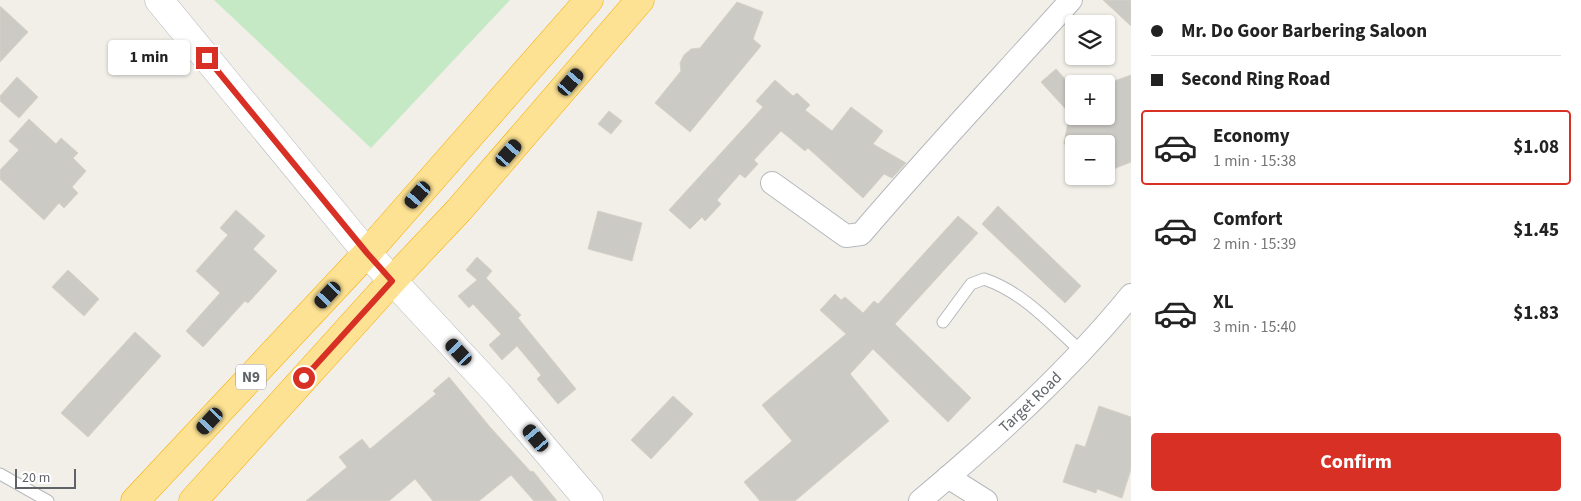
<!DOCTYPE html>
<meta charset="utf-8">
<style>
body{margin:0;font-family:"Source Sans 3",sans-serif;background:#f6f6f6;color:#222;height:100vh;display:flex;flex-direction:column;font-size:19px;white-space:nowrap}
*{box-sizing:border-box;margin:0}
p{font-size:16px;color:#767676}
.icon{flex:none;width:28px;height:28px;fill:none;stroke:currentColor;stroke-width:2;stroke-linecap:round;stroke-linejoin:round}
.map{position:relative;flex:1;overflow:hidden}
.details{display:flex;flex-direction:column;background:#fff;width:450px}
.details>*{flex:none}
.guide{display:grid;align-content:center;height:110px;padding:0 20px;background:#fff}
.controls{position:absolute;left:1065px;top:15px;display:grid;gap:10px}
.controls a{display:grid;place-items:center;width:50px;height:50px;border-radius:5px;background:#fff;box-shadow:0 1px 4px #0004;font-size:25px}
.scale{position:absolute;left:15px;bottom:12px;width:61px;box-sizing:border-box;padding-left:5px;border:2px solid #5f6368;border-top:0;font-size:14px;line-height:18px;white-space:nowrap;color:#5f6368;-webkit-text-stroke:4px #fff;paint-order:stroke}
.end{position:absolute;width:22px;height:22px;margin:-11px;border:6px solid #d93025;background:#fff;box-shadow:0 0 0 2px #fff}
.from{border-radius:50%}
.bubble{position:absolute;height:35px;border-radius:5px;background:#fff;box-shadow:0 1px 4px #0004;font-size:16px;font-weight:700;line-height:35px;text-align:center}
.car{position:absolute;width:15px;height:30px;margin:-15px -8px;border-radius:6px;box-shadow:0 0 4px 1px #0007;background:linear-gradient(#222 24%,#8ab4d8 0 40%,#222 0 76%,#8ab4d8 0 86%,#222 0)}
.guide b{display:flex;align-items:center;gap:18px;height:48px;font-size:19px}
.guide b+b{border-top:1px solid #e0e0e0}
.guide i{width:12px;height:12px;background:#222}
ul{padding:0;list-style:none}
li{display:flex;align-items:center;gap:15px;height:75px;margin:0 10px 8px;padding:0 10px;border:2px solid transparent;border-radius:5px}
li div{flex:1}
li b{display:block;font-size:19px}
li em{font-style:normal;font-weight:700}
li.current{border-color:#d93025}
li>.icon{width:45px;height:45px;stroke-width:1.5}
.action{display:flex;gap:10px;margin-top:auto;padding:10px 20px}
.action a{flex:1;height:58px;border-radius:5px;background:#d93025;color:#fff;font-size:20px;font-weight:700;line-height:58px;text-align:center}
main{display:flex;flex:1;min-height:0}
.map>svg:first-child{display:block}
.green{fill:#c5e8c5}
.building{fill:#cccac5;stroke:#d6d1c6}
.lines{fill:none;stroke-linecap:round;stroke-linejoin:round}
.lane-casing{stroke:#b5b8bc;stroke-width:13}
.street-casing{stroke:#b5b8bc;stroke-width:24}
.secondary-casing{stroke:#b6babf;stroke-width:29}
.highway-casing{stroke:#f9ab00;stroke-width:29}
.lane{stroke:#fff;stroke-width:11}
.street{stroke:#fff;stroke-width:22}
.secondary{stroke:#fff;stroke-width:28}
.highway{stroke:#fde293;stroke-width:28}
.route{stroke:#d93025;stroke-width:6}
.labels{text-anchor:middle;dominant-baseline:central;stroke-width:4.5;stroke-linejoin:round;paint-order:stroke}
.shield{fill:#fff;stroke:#8f9295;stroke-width:1}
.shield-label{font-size:15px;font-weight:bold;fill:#5f6368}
.street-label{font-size:16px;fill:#5f6368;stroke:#fff}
</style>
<main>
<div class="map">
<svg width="1131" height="501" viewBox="0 0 1131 501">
<rect width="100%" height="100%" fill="#f1efe8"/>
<path class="green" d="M214,0H510L371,148Z"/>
<g class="building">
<path d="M1103,0H1131V26Z"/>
<path d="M737,2L763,12L753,39L761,46L690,132L655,103L681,71L680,63L684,55L691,49L700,48Z"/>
<path d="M0,6L28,32L0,62Z"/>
<path d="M1056,69L1074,89V116H1106V84L1131,75V162L1106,172V144H1064L1069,116H1072L1041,82Z"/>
<path d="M17,77L38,97L19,118L0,101V96Z"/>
<path d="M775,80L793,96L797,93L810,105L805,110L832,131L851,107L883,131L873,144L906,163L892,178L884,174L863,198L808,148L805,151L781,131L754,160L758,164L745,178L740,174L717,200L721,204L705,221L702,217L690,229L669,210L763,107L756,101Z"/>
<path d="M609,111L622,121L611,134L598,124Z"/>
<path d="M29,119L56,144L61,138L78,153L73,158L86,171L72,187L78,193L64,208L59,203L44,220L0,179V170L19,150L9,141Z"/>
<path d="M998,206L1081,286L1065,303L982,224Z"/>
<path d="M236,210L265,236L253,249L277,271L248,303L245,301L203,347L186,331L220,293L196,271L228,235L220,228Z"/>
<path d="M598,211L642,223L632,261L588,249Z"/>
<path d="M958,216L978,233L895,324L971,398L948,422L873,349L850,374L889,421L795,501H760L744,482L792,441L762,405L846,334L820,310L835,294L841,300L845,297L863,313L874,301L878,304Z"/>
<path d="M477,257L492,271L486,278L521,315L518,318L576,389L558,404L537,379L541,375L517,346L502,360L489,345L501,334L473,304L469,308L458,296L477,280L466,270Z"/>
<path d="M68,270L99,299L84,316L52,287Z"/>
<path d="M135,332L161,356L88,437L61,413Z"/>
<path d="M449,377L490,427L531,472L533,471L557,501H534L511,475L479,501H433L415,479L389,501H306L347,467L339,457L362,439L370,449L436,394L433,391Z"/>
<path d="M673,396L693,414L651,459L631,440Z"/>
<path d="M1099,406L1131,417V469L1122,498L1097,489L1096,493L1063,482L1076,444L1085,447Z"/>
</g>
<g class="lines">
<g class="lane-casing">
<g id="lane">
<path d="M943,322L971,284L984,279C1023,292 1051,324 1081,351"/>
<path d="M0,474L48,501"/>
</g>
</g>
<g class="street-casing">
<g id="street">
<path d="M772,183L846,236L861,234C929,154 1001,78 1071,0"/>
<path d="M948,477L986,501"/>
<path id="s1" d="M920,501C995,438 1069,371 1131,295"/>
</g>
</g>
<g class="secondary-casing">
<path id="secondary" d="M159,0L367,253L498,394L589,501"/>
</g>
<g class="highway-casing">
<g id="highway">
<path d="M135,501L367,253L589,0"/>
<path d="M193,501L392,281L459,210L640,0"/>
</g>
</g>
<use href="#lane" class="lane"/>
<use href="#street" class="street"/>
<use href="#secondary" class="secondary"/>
<use href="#highway" class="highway"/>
</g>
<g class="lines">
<path class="route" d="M207,58L367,253L392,281L304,378"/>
</g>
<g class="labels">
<rect class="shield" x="236" y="364.5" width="30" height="25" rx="4"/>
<g class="shield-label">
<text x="251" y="377">N9</text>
</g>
<g class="street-label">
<text stroke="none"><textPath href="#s1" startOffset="148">Target Road</textPath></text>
</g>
</g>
</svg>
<div class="controls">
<a><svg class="icon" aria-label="layers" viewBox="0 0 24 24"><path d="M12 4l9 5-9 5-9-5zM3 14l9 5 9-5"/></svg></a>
<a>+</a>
<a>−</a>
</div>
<div class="scale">20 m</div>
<i class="end from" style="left:304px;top:378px"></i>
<i class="end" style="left:207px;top:58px"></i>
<div class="bubble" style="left:108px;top:40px;width:82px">1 min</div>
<i class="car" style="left:571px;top:82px;rotate:41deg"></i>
<i class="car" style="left:509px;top:153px;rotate:41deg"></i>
<i class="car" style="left:418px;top:195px;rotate:221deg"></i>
<i class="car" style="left:328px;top:295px;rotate:223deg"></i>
<i class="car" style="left:459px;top:352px;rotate:317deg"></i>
<i class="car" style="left:210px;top:421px;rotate:223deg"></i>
<i class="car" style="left:536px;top:438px;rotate:320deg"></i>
</div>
<section class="details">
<div class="guide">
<b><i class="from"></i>Mr. Do Goor Barbering Saloon</b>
<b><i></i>Second Ring Road</b>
</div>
<ul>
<li class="current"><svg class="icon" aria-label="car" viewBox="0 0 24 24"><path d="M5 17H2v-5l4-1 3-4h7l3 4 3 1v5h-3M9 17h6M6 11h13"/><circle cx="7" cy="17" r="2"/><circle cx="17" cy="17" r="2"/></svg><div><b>Economy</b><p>1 min · 15:38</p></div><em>$1.08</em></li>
<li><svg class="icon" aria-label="car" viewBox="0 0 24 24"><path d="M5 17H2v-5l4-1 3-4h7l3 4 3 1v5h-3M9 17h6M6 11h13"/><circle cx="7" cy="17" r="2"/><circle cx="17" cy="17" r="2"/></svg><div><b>Comfort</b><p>2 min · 15:39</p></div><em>$1.45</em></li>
<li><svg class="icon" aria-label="car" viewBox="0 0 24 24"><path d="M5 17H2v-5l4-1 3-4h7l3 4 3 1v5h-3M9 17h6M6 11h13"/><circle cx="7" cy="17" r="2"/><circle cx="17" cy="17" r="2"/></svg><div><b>XL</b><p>3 min · 15:40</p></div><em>$1.83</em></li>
</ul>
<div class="action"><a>Confirm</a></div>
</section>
</main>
